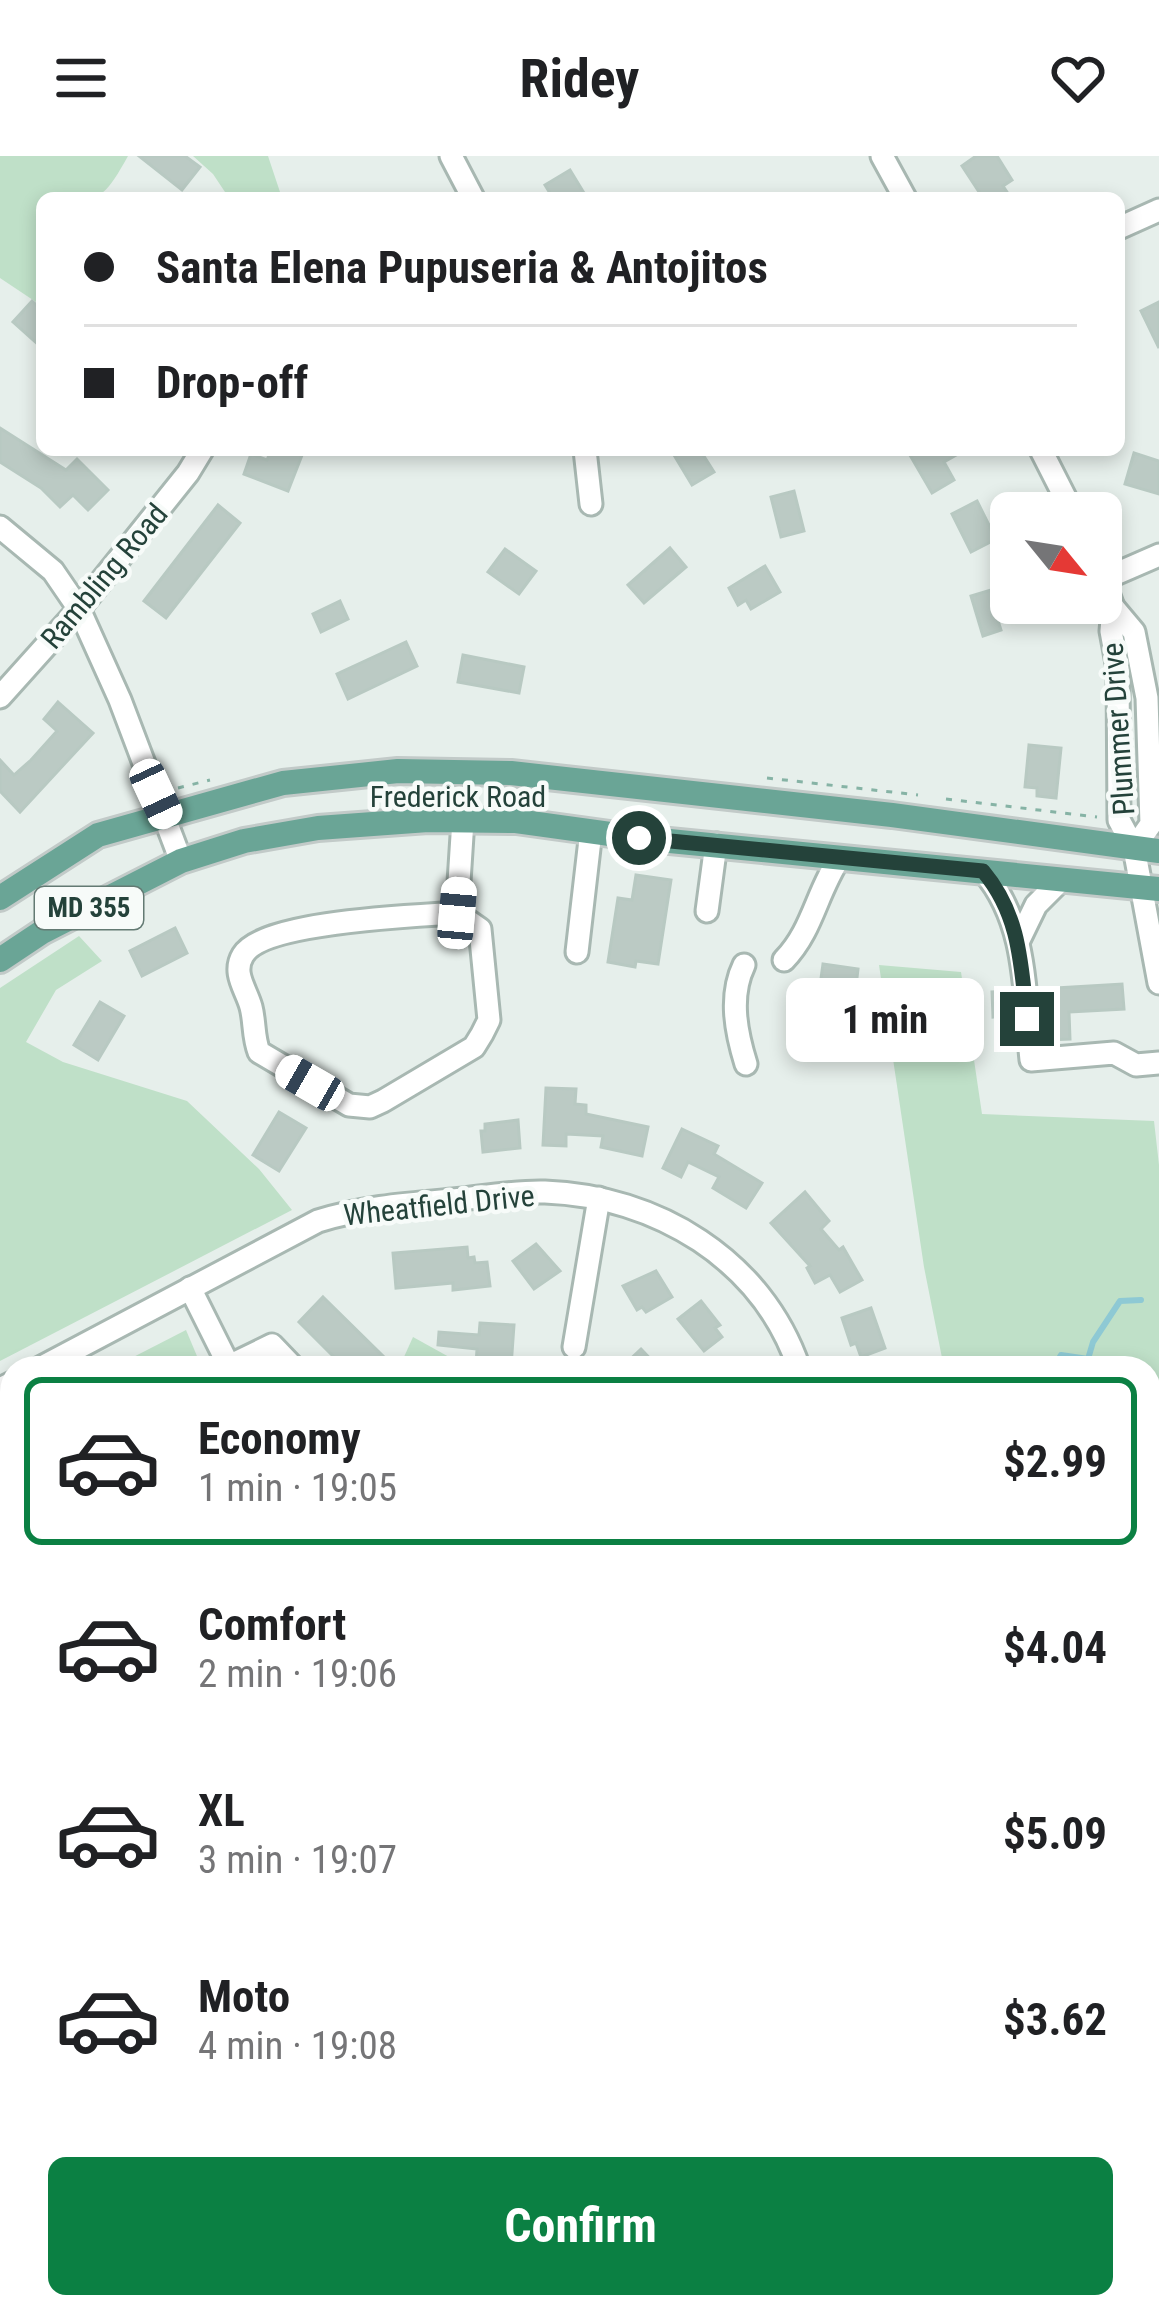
<!DOCTYPE html>
<meta charset="utf-8">
<style>
body{margin:0;font-family:"Roboto Condensed",sans-serif;background:#f2f2f2;color:#202124;height:100vh;display:flex;flex-direction:column;font-size:45px;white-space:nowrap}
*{box-sizing:border-box;margin:0}
p{font-size:39px;color:#757577}
.icon{flex:none;width:66px;height:66px;fill:none;stroke:currentColor;stroke-width:2;stroke-linecap:round;stroke-linejoin:round}
.map{position:relative;flex:1;overflow:hidden}
.sheet{position:absolute;left:0px;top:1200px;width:1161px;height:963px;display:flex;flex-direction:column;background:#fff;border-radius:36px 36px 0 0;box-shadow:0 6px 18px #0003}
.sheet>*{flex:none}
.banner{position:absolute;left:36px;top:36px;width:1089px;height:264px;border-radius:18px;box-shadow:0 6px 18px #0003;display:grid;align-content:center;height:264px;padding:0 48px;background:#fff}
.needle{width:78px;rotate:120deg}
.fabs{position:absolute;left:990px;top:336px;display:grid;gap:24px}
.fabs a{display:grid;place-items:center;width:132px;height:132px;border-radius:18px;background:#fff;box-shadow:0 6px 18px #0003;font-size:60px}
.end{position:absolute;width:54px;height:54px;margin:-27px;border:15px solid #24423a;background:#fff;box-shadow:0 0 0 6px #fff}
.from{border-radius:50%}
.bubble{position:absolute;height:84px;border-radius:18px;background:#fff;box-shadow:0 6px 18px #0003;font-size:39px;font-weight:700;line-height:84px;text-align:center}
.car{position:absolute;width:36px;height:72px;margin:-36px -18px;border-radius:15px;box-shadow:0 0 9px 3px #0007;background:linear-gradient(#fff 24%,#345 0 40%,#fff 0 76%,#345 0 86%,#fff 0)}
.banner b{display:flex;align-items:center;gap:42px;height:114px;font-size:45px}
.banner b+b{border-top:3px solid #e0e0e0}
.banner i{width:30px;height:30px;background:#202124}
ul{padding:21px 0 0;list-style:none}
li{display:flex;align-items:center;gap:36px;height:168px;margin:0 24px 18px;padding:0 24px;border:6px solid transparent;border-radius:18px}
li div{flex:1}
li b{display:block;font-size:45px}
li em{font-style:normal;font-weight:700}
li.selected{border-color:#0b8043}
li>.icon{width:108px;height:108px;stroke-width:1.5}
.primary-button{display:flex;gap:24px;margin-top:auto;padding:24px 48px}
.primary-button a{flex:1;height:138px;border-radius:18px;background:#0b8043;color:#fff;font-size:48px;font-weight:700;line-height:138px;text-align:center}
header{display:flex;justify-content:space-between;align-items:center;height:156px;padding:0 48px;background:#fff;font-size:54px;font-weight:700}
.map>svg:first-child{display:block}
.green{fill:#bfe0c8}
.lines{fill:none;stroke-linecap:round;stroke-linejoin:round}
.stream{stroke:#8ec9d4;stroke-width:6}
.building{fill:#bbcac4;stroke:#b8c9c2;stroke-width:3}
.minor-casing{stroke:#a8b8b2;stroke-width:27}
.major-casing{stroke:#c2cac8;stroke-width:30}
.path{stroke:#86b3a5;stroke-width:3;stroke-dasharray:6 9;stroke-linecap:butt}
.minor{stroke:#fff;stroke-width:21}
.major{stroke:#6aa596;stroke-width:24}
.route{stroke:#24423a;stroke-width:15}
.labels{text-anchor:middle;dominant-baseline:central;stroke-width:9;stroke-linejoin:round;paint-order:stroke}
.shield{fill:#f7fbf9;stroke:#637a73;stroke-width:3}
.shield-label{font-size:27px;font-weight:bold;fill:#24423a}
.street-label{font-size:30px;fill:#24423a;stroke:#f7fbf9}
</style>
<header><svg class="icon" aria-label="menu" viewBox="0 0 24 24"><path d="M4 6h16M4 12h16M4 18h16"/></svg>Ridey<svg class="icon" aria-label="heart" viewBox="0 0 24 24"><path d="M12 20l-8-8c-3-5 5-10 8-4 3-6 11-1 8 4z"/></svg></header>
<div class="map">
<svg width="1159" height="2162" viewBox="0 0 1159 2162">
<rect width="100%" height="100%" fill="#e6efeb"/>
<g class="green">
<path d="M0,0H128C99,52 99,42 42,42V85L39,88L42,93V150L0,122Z"/>
<path d="M193,0H268L282,42H229L213,18Z"/>
<path d="M79,780L102,805L56,834L26,886L63,906L187,945L259,1013L292,1054L0,1205V832Z"/>
<path d="M879,809L961,816L982,958L1154,965L1159,1009V1321H1149V1212H944L924,1111Z"/>
<path d="M186,1174L202,1212H112Z"/>
<path d="M413,1181L469,1212H399Z"/>
<path d="M12,1608V2151H216V2162H0V1609Z"/>
<path d="M1159,1806V2066L1149,2076V1812Z"/>
<path d="M555,2151H958L948,2162H550Z"/>
</g>
<g class="lines">
<g class="stream">
<path d="M1053,1212L1061,1199L1088,1203L1093,1186L1120,1145L1141,1144"/>
<path d="M1149,1895L1159,1892"/>
<path d="M800,2162L801,2151"/>
</g>
</g>
<g class="building">
<path d="M139,0H185L200,11L182,34Z"/>
<path d="M976,0H997L1012,24L1003,30L1011,42H983L962,10Z"/>
<path d="M570,14L587,42H553L545,29Z"/>
<path d="M32,145L42,154V192L13,166Z"/>
<path d="M1159,146V192L1141,155Z"/>
<path d="M0,272L66,314L77,303L108,334L88,354L73,339L60,351L41,332L0,306Z"/>
<path d="M271,294H304L288,335L244,318L251,298L267,304Z"/>
<path d="M671,294H700L714,316L692,329Z"/>
<path d="M907,294H965L944,306L954,324L932,337Z"/>
<path d="M1134,297L1159,305V338L1125,328Z"/>
<path d="M794,335L804,375L781,381L771,341Z"/>
<path d="M977,345L996,383L971,396L952,358Z"/>
<path d="M218,349L240,367L166,462L144,445Z"/>
<path d="M670,392L686,411L644,447L628,429Z"/>
<path d="M505,393L536,415L519,438L488,416Z"/>
<path d="M765,410L780,436L751,453L746,444L738,449L729,432Z"/>
<path d="M1008,429L1013,449L995,455L1001,474L983,480L971,440Z"/>
<path d="M340,445L348,463L321,476L313,458Z"/>
<path d="M406,486L417,510L348,543L337,518Z"/>
<path d="M463,499L524,511L519,537L458,526Z"/>
<path d="M58,546L93,577L20,656L0,635V604L14,619L31,604L57,575L44,563Z"/>
<path d="M1029,589L1061,592L1056,642L1037,640V632L1025,631Z"/>
<path d="M636,719L671,724L658,808L636,805L635,811L608,806L618,742L632,744Z"/>
<path d="M175,772L187,797L142,820L130,795Z"/>
<path d="M823,808L858,813L854,847L863,848L860,866L853,864L852,870L815,866Z"/>
<path d="M1122,828L1124,853L1069,856L1070,883L1048,884L1040,833Z"/>
<path d="M1010,835L1012,859L993,861L992,836Z"/>
<path d="M100,846L124,860L98,904L74,889Z"/>
<path d="M546,932L576,933L575,948L586,949V958L648,971L642,1000L601,991L603,980L566,978V990L543,989Z"/>
<path d="M279,956L306,972L279,1015L253,999Z"/>
<path d="M518,964L520,992L483,996L481,975H485V968Z"/>
<path d="M682,973L718,990L714,998L762,1027L746,1052L713,1032L719,1021L688,1006L681,1021L663,1012Z"/>
<path d="M805,1036L829,1065L821,1073L839,1094L843,1091L862,1124L840,1136L830,1119L815,1127L807,1112L810,1110L771,1067Z"/>
<path d="M536,1088L560,1115L534,1133L513,1105Z"/>
<path d="M467,1091L468,1102L474,1101L475,1107L487,1106L490,1130L453,1134V1127L396,1132L393,1097Z"/>
<path d="M656,1115L672,1141L646,1156L642,1151L637,1154L623,1130Z"/>
<path d="M323,1141L384,1201L373,1212H345L299,1166Z"/>
<path d="M701,1145L720,1169L715,1172L722,1181L704,1195L678,1163Z"/>
<path d="M871,1152L885,1192L861,1201L856,1187L851,1189L842,1162Z"/>
<path d="M480,1167L514,1169L511,1211L476,1209L477,1193L438,1189L439,1176L479,1179Z"/>
<path d="M641,1193L659,1212H621Z"/>
</g>
<g class="lines">
<g class="minor-casing">
<g id="minor">
<path d="M451,0L473,42"/>
<path d="M882,0L905,42"/>
<path d="M1119,72L1159,54"/>
<path d="M585,294L591,348"/>
<path d="M1041,294L1073,357"/>
<path d="M0,371L53,415L79,453L120,544L181,705"/>
<path d="M1101,417L1113,451L1111,475L1118,513L1119,664L1134,692L1159,827"/>
<path d="M1104,423L1159,399"/>
<path d="M1113,451L1134,476L1147,542L1151,668L1134,692"/>
<path d="M0,541L79,453L188,317L202,294"/>
<path d="M983,715C1028,767 1024,838 1031,904L1114,897L1136,909L1159,907"/>
<path d="M707,755L716,688"/>
<path d="M457,757L480,773L489,864L482,878L474,891L383,945L370,951L349,949L259,896C253,881 255,866 251,851C246,833 232,817 243,799C263,765 416,760 457,757Z"/>
<path d="M457,757L463,664"/>
<path d="M1019,784L1036,749L1062,723"/>
<path d="M577,796L591,675"/>
<path d="M784,804C813,774 816,737 840,701"/>
<path d="M744,809C729,840 736,876 746,908"/>
<path d="M190,1132L230,1212"/>
<path d="M574,1191L599,1042"/>
<path d="M229,1210L272,1189L294,1212"/>
<path d="M40,1212L318,1065C363,1051 407,1048 453,1044C483,1041 515,1035 545,1036C656,1040 762,1103 799,1212"/>
<path d="M0,1233L12,1227"/>
<path d="M1149,1560H1159"/>
<path d="M0,1573H12"/>
<path d="M343,2151L359,2162"/>
<path d="M441,2162L448,2151"/>
</g>
</g>
<g class="major-casing">
<g id="major">
<path d="M0,742L98,679L283,627L398,615L511,617L892,659L1159,695"/>
<path d="M0,804L42,776L181,705L244,685L318,672L428,664L516,665L639,682L1159,733"/>
</g>
</g>
<g class="path">
<path d="M767,622L918,639"/>
<path d="M178,632L210,624"/>
<path d="M946,643L1097,661"/>
<path d="M0,1743L12,1730"/>
<path d="M0,2103V2112"/>
</g>
<use href="#minor" class="minor"/>
<use href="#major" class="major"/>
</g>
<g class="lines">
<path class="route" d="M639,682L983,715C1020,759 1021,808 1027,863"/>
</g>
<g class="labels">
<rect class="shield" x="35" y="731" width="108" height="42" rx="9"/>
<g class="shield-label">
<text x="89" y="752">MD 355</text>
</g>
<g class="street-label">
<text transform="translate(104 420) rotate(-50)">Rambling Road</text>
<text transform="translate(1118 573) rotate(-94)">Plummer Drive</text>
<text x="458" y="640">Frederick Road</text>
<text transform="translate(439 1049) rotate(-6)">Wheatfield Drive</text>
</g>
</g>
</svg>
<div class="fabs">
<a><svg class="needle" viewBox="-14 -14 28 28"><path d="M0-13l5 13h-10z" fill="#e53935"/><path d="M0 13l5-13h-10z" fill="#757577"/></svg></a>
</div>
<i class="end from" style="left:639px;top:682px"></i>
<i class="end" style="left:1027px;top:863px"></i>
<div class="bubble" style="left:786px;top:822px;width:198px">1 min</div>
<i class="car" style="left:156px;top:638px;rotate:155deg"></i>
<i class="car" style="left:457px;top:757px;rotate:5deg"></i>
<i class="car" style="left:310px;top:927px;rotate:300deg"></i>
<div class="banner">
<b><i class="from"></i>Santa Elena Pupuseria &amp; Antojitos</b>
<b><i></i>Drop-off</b>
</div>
<section class="sheet">
<ul>
<li class="selected"><svg class="icon" aria-label="car" viewBox="0 0 24 24"><path d="M5 17H2v-5l4-1 3-4h7l3 4 3 1v5h-3M9 17h6M6 11h13"/><circle cx="7" cy="17" r="2"/><circle cx="17" cy="17" r="2"/></svg><div><b>Economy</b><p>1 min · 19:05</p></div><em>$2.99</em></li>
<li><svg class="icon" aria-label="car" viewBox="0 0 24 24"><path d="M5 17H2v-5l4-1 3-4h7l3 4 3 1v5h-3M9 17h6M6 11h13"/><circle cx="7" cy="17" r="2"/><circle cx="17" cy="17" r="2"/></svg><div><b>Comfort</b><p>2 min · 19:06</p></div><em>$4.04</em></li>
<li><svg class="icon" aria-label="car" viewBox="0 0 24 24"><path d="M5 17H2v-5l4-1 3-4h7l3 4 3 1v5h-3M9 17h6M6 11h13"/><circle cx="7" cy="17" r="2"/><circle cx="17" cy="17" r="2"/></svg><div><b>XL</b><p>3 min · 19:07</p></div><em>$5.09</em></li>
<li><svg class="icon" aria-label="car" viewBox="0 0 24 24"><path d="M5 17H2v-5l4-1 3-4h7l3 4 3 1v5h-3M9 17h6M6 11h13"/><circle cx="7" cy="17" r="2"/><circle cx="17" cy="17" r="2"/></svg><div><b>Moto</b><p>4 min · 19:08</p></div><em>$3.62</em></li>
</ul>
<div class="primary-button"><a>Confirm</a></div>
</section>
</div>
